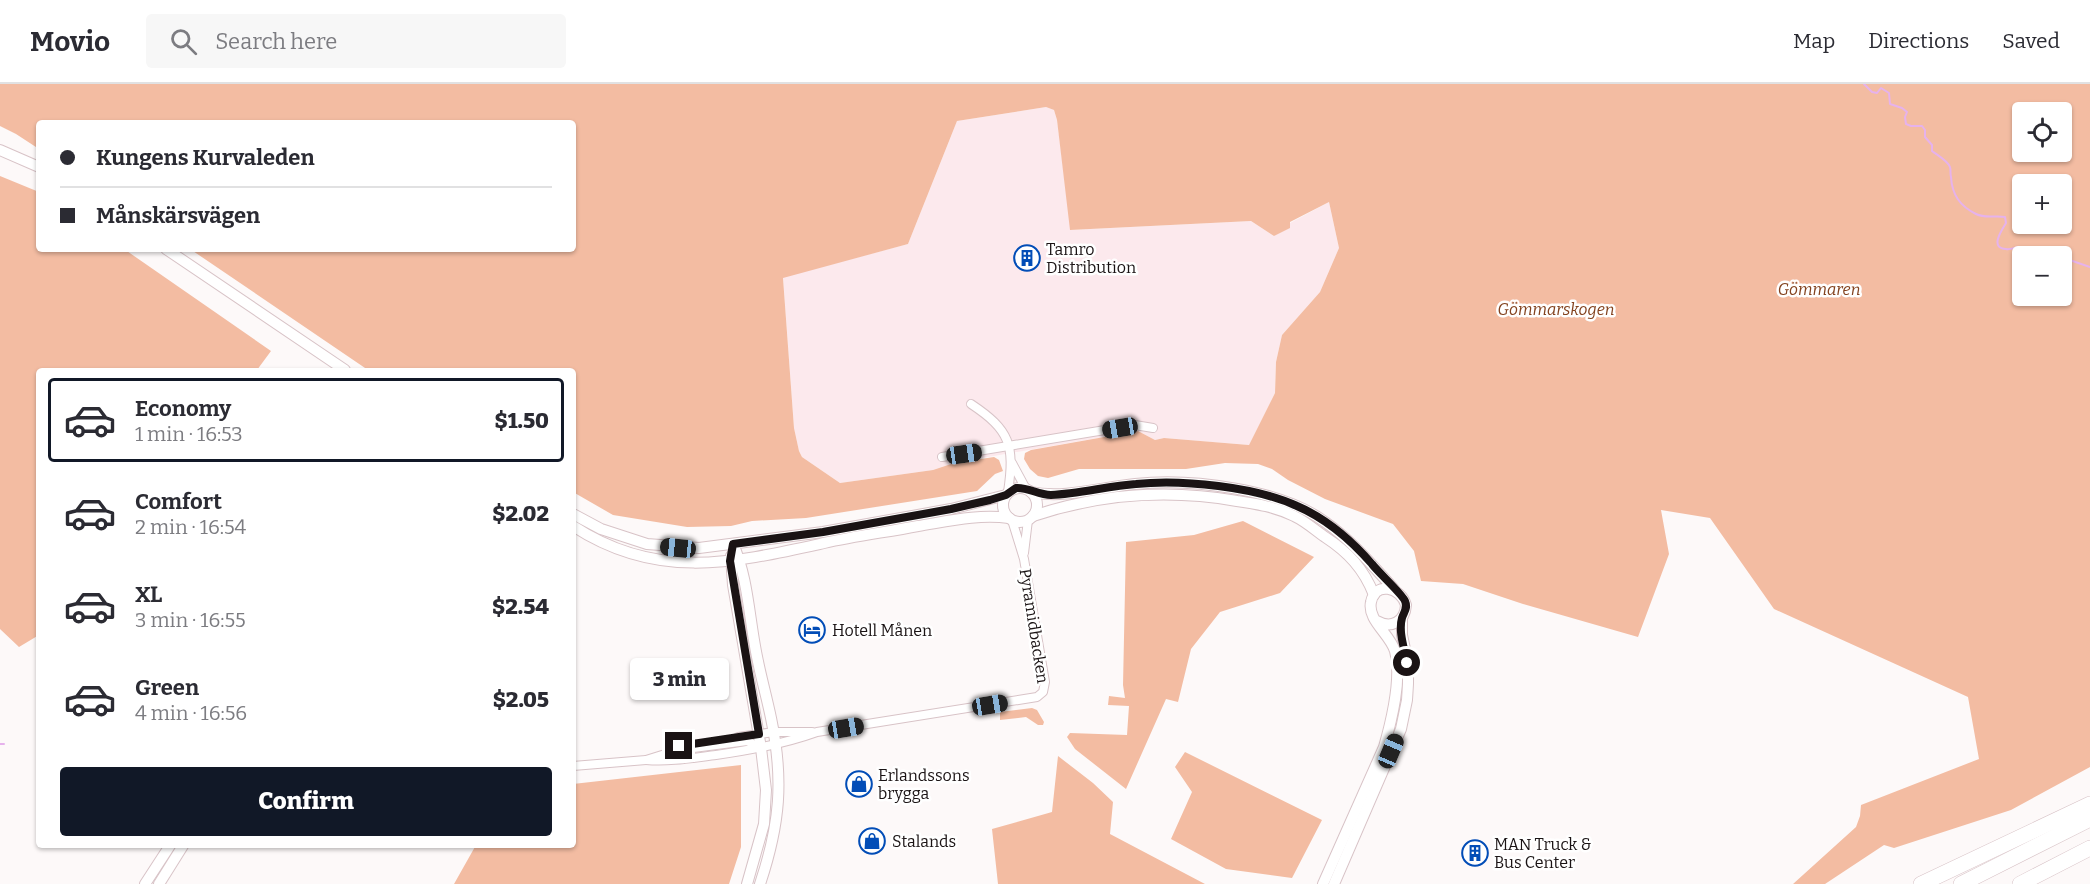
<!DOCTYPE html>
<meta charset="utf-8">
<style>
body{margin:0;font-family:Bitter,serif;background:#f7f7f7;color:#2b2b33;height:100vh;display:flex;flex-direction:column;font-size:22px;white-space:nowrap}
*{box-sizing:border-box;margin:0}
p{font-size:20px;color:#7c7c81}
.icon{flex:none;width:33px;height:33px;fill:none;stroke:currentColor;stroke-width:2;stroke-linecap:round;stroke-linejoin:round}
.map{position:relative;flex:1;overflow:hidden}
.drawer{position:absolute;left:36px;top:284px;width:540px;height:480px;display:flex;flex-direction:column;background:#fff;border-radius:6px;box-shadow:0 2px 4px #0004}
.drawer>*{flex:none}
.guide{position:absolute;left:36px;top:36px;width:540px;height:132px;border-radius:6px;box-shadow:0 2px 4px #0004;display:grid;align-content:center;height:132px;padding:0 24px;background:#fff}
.controls{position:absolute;left:2012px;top:18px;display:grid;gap:12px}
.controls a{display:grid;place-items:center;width:60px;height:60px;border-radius:6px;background:#fff;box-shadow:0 2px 4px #0004;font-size:30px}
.end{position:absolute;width:27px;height:27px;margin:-14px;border:8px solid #1a1314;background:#fff;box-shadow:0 0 0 3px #fff}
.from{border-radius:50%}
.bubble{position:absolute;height:42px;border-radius:6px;background:#fff;box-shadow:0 2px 4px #0004;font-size:20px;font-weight:800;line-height:42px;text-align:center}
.car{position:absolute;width:18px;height:36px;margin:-18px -9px;border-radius:8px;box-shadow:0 0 4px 2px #0007;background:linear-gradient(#222 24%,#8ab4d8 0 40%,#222 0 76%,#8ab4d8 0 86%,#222 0)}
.guide b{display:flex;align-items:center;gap:21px;height:57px;font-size:22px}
.guide b+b{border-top:2px solid #e1e1e2}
.guide i{width:15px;height:15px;background:#2b2b33}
ul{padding:10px 0 0;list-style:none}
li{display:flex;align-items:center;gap:18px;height:84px;margin:0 12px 9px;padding:0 12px;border:3px solid transparent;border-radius:6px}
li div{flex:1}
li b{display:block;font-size:22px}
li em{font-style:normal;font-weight:800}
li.current{border-color:#111827}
li>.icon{width:54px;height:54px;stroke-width:1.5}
.cta{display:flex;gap:12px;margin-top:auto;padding:12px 24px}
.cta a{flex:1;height:69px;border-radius:6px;background:#111827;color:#fff;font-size:24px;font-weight:800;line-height:69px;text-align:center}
header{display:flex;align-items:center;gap:36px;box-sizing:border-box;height:84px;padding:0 30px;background:#fff;border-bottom:2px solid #e1e1e2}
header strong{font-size:28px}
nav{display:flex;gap:33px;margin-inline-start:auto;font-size:21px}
.search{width:420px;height:54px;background:#f7f7f7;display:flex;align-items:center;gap:15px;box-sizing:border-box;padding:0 21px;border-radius:6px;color:#7c7c81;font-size:22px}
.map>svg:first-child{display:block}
.built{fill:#fce9ed}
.green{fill:#f3bca2;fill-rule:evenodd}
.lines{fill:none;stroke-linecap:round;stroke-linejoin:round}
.stream{stroke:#e6b2ec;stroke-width:2}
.minor-casing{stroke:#d8c3c7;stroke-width:10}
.tertiary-casing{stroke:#d8c3c7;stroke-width:12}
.motorway-casing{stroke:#d8c3c7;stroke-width:16}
.minor{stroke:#fff;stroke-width:8}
.tertiary{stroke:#fff;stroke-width:10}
.motorway{stroke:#fff;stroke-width:15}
.route{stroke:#1a1314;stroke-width:8}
.labels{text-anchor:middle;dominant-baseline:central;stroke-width:5;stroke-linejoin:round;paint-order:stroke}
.poi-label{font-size:16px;fill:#1a1314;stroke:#fff;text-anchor:start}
.park-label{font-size:16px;font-style:italic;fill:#83421e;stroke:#fff}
.street-label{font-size:16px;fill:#1a1314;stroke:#fff}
</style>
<header>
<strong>Movio</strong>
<div class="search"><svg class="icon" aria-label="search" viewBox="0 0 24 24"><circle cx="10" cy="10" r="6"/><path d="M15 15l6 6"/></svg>Search here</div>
<nav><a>Map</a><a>Directions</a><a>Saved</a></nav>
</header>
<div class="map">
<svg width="2090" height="800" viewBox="0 0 2090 800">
<rect width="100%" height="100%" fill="#fdf9f9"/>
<path class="built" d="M1046,23L1054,26L1057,36L1071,146L1251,137L1274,152L1290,139L1329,118L1339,164L1320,208L1282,251L1276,278L1275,309L1249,361L1164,354L1155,356L1138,347L954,379L933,386L840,399L802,373L799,367L794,344L783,193L908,160L957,37Z"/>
<g class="green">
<path d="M0,0H2090V683L2011,726L1894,764L1884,761L1825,800H1793L1856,743L1860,732L1861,721L1979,675L1968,613L1774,525L1710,434L1661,426L1669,470L1638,553L1523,520L1463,500L1421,497L1414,467L1393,440L1325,415L1288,396L1272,385L1258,380L1225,379L1186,385H1079L1048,394L1038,392L1030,385L1024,375L1025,369L1031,366L1138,347L1155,356L1164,354L1249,361L1275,309L1276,278L1282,251L1320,208L1339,164L1329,118L1290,138V144L1274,152L1251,137L1070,146L1057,36L1054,26L1046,23L957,37L908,160L783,194L794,344L799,367L802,373L840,399L933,386L954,379L994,373L999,376L1003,387L995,390L977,407L806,434L752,437L731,442L687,443L613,431L573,408V286H368L190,165H573V39H39V65L16,50L0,42ZM2061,28V68H2022V28ZM2022,100H2061V140H2022ZM2061,172V212H2022V172Z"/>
<path d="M0,92L39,108V165H124L271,267L257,286H224L220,285L218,286H39V551L19,563L0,545Z"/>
<path d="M1243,437L1314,473L1280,509L1220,528L1191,565L1178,618L1166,615L1126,705L1075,665L1067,653L1070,649L1127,651L1129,622L1108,621L1109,612L1125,614L1123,601L1126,458L1194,451Z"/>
<path d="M1032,624L1037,626L1044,638L1043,641H1038L1026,633L1000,636V628Z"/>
<path d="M1185,668L1322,736L1292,794L1226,785L1171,755L1192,708L1175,683Z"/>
<path d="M1058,672L1093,699L1113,718L1110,750L1205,800H998L992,745L1052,728Z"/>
<path d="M741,681V763L729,800H454L476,761L573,760V700Z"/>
</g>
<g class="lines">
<g class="stream">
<path d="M1864,0L1872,8L1877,9L1881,4L1889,9L1890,20L1902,24L1907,28L1905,33L1906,40L1911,42H1922L1925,46V53L1932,61V67C1937,71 1948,77 1950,83C1951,86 1950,89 1951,93C1952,111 1960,122 1976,130C1986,135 1995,131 2005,133L2006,139C2002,146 1989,164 2006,165C2011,166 2015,163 2020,163C2033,163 2047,168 2058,172"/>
<path d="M2061,173L2090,183"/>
<path d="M0,660H4"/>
</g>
<g class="minor-casing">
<g id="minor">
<path d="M971,320C1010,346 1015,361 1008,408"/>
<path d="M942,373L1135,341L1153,344"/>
<path d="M1012,379L1026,405"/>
<path d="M1024,469L1028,436"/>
<path d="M738,653L774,648H812"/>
<path d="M646,676C669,678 692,674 716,671C751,666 784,660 817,648L1037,613L1043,608L1045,598L1024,475L1012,436"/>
<path d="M573,682L646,676L678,666L747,657L761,664"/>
</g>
</g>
<g class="tertiary-casing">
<g id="tertiary">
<path d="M0,66L39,83"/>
<path d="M166,165L345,286"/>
<circle cx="1020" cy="421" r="17"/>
<path d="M1031,408C1064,415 1102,403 1135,400C1190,394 1281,405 1325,438C1352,457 1372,481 1394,505"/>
<path d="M573,430L601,445L647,460L699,464L823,448L951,425L1006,411"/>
<path d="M1033,432C1099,410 1168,405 1237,417C1257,420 1276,423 1294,432C1305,437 1315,446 1325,453C1348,468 1364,485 1374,511"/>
<path d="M573,442C657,497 733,479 824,459C855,452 887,448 918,442C949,437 978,430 1009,434"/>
<path d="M733,460C747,491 749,529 755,562C759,586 766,610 771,634C784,696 780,740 760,800"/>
<path d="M731,472L733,501L761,664L766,706L764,740L747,800"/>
<path d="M145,800L171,760"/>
<path d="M159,800L184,760"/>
<path d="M1323,800L1384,663C1392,635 1402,595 1395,567C1390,550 1367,536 1371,518C1375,497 1401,503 1406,521C1405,538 1391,545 1377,537"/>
<path d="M1334,800L1401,645L1407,616L1408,600V579L1402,551V534"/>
</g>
</g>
<g class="motorway-casing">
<g id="motorway">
<path d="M1921,800L2090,720"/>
<path d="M1961,800L2090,735"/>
<path d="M2020,800L2090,764"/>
</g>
</g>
<use href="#minor" class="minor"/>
<use href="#tertiary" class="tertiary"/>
<use href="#motorway" class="motorway"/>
</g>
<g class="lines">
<path class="route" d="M679,662L759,650L730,477L733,460L823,448L951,425L990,416L1006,411L1016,404C1028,403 1038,411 1051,411C1079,410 1108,402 1136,400C1182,395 1256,403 1297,422C1325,434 1352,457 1372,480C1378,488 1403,511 1405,517C1408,524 1404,528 1402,534C1398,548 1405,566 1407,579"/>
</g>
<defs>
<g id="building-ring" transform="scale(1.35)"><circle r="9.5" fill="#fff" stroke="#024db7" stroke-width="1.5"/><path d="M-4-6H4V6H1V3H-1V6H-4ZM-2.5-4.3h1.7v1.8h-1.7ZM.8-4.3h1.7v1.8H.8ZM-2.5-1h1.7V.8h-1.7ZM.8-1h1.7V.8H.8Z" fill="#024db7"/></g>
<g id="hotel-ring" transform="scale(1.35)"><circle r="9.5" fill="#fff" stroke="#024db7" stroke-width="1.5"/><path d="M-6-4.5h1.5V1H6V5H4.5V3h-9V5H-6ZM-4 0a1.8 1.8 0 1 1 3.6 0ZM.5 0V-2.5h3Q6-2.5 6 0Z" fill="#024db7"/></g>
<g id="shop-ring" transform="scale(1.35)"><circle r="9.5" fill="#fff" stroke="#024db7" stroke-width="1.5"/><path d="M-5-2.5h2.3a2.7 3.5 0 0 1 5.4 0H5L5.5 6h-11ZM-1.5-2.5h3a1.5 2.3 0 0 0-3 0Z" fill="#024db7"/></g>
</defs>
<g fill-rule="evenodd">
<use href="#building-ring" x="1027" y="174"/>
<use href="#hotel-ring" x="812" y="546"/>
<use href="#shop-ring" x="859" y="700"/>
<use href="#shop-ring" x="872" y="757"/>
<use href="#building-ring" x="1475" y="769"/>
</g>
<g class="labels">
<g class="poi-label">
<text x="1046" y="165">Tamro<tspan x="1046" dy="18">Distribution</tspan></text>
<text x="832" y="546">Hotell Månen</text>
<text x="878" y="691">Erlandssons<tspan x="878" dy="18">brygga</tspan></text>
<text x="892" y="757">Stalands</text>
<text x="1494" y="760">MAN Truck &amp;<tspan x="1494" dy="18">Bus Center</tspan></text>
</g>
<g class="park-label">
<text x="1819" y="205">Gömmaren</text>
<text x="1556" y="225">Gömmarskogen</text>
</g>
<g class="street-label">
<text transform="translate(1034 542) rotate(81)">Pyramidbacken</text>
</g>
</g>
</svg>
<div class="controls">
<a><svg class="icon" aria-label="locate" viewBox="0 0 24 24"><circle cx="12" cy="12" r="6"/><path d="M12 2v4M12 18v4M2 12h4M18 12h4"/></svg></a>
<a>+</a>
<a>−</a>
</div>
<i class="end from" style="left:1407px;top:579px"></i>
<i class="end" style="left:679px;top:662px"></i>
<div class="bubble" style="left:630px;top:574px;width:99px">3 min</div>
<i class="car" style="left:1120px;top:344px;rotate:260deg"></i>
<i class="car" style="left:964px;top:370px;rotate:82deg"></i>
<i class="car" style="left:678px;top:464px;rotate:276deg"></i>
<i class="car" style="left:990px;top:621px;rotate:81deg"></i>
<i class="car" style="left:846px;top:644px;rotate:81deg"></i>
<i class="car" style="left:1391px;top:667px;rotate:23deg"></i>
<div class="guide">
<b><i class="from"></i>Kungens Kurvaleden</b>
<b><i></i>Månskärsvägen</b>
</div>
<section class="drawer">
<ul>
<li class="current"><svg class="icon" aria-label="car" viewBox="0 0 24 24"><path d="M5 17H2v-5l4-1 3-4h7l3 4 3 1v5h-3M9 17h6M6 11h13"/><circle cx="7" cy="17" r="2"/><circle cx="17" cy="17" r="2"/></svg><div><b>Economy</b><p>1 min · 16:53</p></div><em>$1.50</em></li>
<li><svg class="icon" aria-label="car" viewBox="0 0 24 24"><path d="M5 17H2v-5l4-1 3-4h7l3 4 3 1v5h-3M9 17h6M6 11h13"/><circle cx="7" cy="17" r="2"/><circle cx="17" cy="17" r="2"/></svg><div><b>Comfort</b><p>2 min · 16:54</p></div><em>$2.02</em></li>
<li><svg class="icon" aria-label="car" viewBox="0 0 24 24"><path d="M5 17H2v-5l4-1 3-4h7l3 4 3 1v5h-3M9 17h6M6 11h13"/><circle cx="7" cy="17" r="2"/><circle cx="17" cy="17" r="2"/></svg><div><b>XL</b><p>3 min · 16:55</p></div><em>$2.54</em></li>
<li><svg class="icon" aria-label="car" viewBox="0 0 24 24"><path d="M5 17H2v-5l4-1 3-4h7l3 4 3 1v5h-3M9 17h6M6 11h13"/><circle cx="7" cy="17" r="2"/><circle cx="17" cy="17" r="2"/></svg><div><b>Green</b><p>4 min · 16:56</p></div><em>$2.05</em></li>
</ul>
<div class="cta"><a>Confirm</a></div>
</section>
</div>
